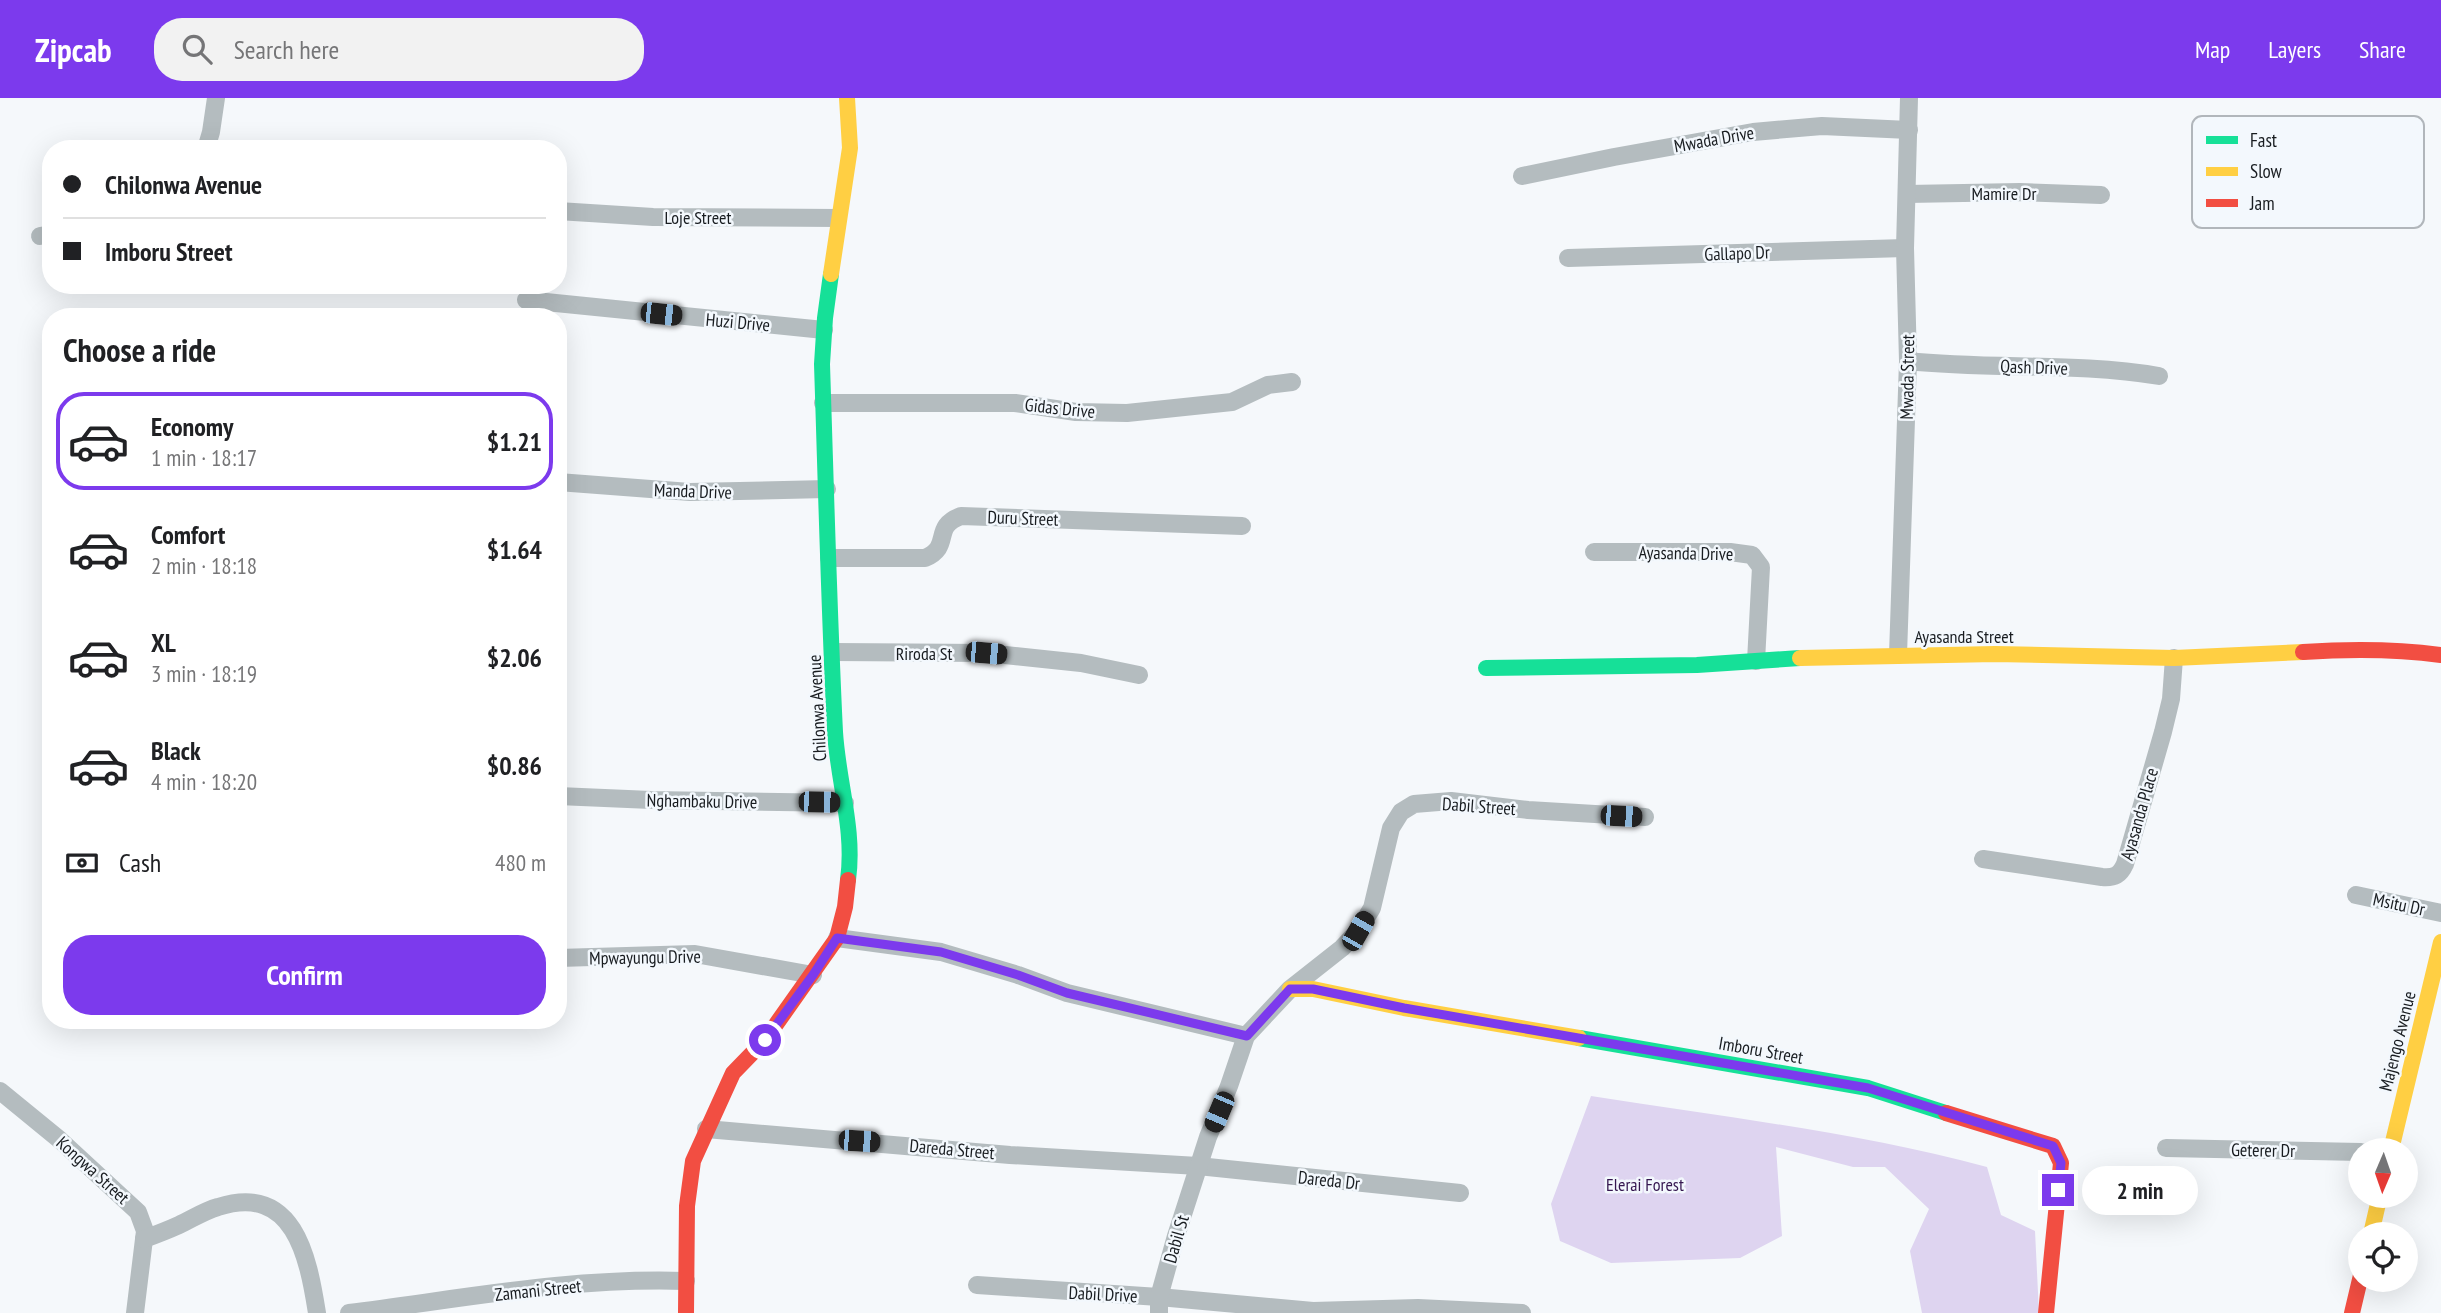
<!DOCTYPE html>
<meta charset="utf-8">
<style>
body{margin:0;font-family:"PT Sans Narrow",sans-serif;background:#f2f2f2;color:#202124;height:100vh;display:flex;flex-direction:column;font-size:26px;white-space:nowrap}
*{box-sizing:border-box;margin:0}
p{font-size:23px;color:#757577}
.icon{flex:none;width:38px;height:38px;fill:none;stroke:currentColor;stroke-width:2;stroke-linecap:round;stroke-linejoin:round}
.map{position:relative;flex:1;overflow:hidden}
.side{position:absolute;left:42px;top:210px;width:525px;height:721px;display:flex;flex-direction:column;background:#fff;border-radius:28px;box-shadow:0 7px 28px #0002}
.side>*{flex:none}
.hud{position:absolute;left:42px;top:42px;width:525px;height:154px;border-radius:28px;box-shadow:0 7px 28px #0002;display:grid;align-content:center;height:154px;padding:0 21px;background:#fff}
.needle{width:46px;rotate:182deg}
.controls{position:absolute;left:2348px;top:1040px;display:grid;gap:14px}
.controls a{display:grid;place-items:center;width:70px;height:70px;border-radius:50%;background:#fff;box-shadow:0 7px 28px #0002;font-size:35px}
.end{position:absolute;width:32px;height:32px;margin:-16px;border:9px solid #7c3aed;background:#fff;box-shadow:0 0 0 4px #fff}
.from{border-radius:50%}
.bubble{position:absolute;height:49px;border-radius:24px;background:#fff;box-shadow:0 7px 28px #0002;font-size:23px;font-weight:600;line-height:49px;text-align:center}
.car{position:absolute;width:21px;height:42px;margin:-21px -10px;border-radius:9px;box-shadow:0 0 5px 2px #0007;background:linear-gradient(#222 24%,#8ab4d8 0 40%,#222 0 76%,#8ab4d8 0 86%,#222 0)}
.hud b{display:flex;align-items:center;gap:24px;height:66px;font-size:26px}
.hud b+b{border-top:2px solid #e0e0e0}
.hud i{width:18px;height:18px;background:#202124}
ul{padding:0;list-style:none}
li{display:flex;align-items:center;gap:21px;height:98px;margin:0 14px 10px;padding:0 7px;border:4px solid transparent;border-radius:28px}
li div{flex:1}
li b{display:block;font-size:26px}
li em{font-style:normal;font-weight:600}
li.current{border-color:#7c3aed}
li>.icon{width:63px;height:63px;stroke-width:1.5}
h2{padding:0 21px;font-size:32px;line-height:84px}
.pay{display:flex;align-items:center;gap:18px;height:77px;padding:0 21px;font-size:26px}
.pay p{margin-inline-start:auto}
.action{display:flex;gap:14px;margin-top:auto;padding:14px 21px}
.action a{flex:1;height:80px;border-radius:28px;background:#7c3aed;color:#fff;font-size:28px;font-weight:600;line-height:80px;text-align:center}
header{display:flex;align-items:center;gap:42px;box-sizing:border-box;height:98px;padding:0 35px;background:#7c3aed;color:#fff}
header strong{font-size:33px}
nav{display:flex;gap:38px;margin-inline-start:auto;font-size:24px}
.search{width:490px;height:63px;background:#f2f2f2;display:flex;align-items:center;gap:18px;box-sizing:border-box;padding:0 24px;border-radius:28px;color:#757577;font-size:26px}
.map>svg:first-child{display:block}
.forest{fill:#ded4f0}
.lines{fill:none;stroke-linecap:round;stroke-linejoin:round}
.street{stroke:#b4bcbf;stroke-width:18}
.fast{stroke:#16e098;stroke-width:16}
.slow{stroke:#ffcf43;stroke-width:16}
.jam{stroke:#f24e42;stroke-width:16}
.route{stroke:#7c3aed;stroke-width:9}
.labels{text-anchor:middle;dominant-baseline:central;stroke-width:5;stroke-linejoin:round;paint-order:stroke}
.street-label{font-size:18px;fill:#181c20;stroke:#f3f8fd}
.park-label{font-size:18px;fill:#351750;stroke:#f3f8fd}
.key{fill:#f3f8fd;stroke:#b1b6bb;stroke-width:2}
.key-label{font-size:19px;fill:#181c20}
</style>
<header>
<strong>Zipcab</strong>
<div class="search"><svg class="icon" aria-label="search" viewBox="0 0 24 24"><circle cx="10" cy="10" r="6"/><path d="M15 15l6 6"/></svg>Search here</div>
<nav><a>Map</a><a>Layers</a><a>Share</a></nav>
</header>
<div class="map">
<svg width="2441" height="1215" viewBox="0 0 2441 1215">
<rect width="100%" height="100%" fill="#f5f8fb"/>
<path class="forest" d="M1591,998C1723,1019 1857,1034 1987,1069L2001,1117L2035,1133L2039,1215H1922L1910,1153L1929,1111L1885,1069H1853L1776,1049L1782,1138L1740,1160L1611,1165L1560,1143L1551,1106Z"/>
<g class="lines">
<g class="street">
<path d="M206,51L211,34L216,0"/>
<path d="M1522,78L1614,59L1753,34L1822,28L1909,32"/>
<path d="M1907,96L2020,94L2101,97"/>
<path d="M558,113L653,119L838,120"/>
<path d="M40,138L51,136"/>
<path d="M1568,160L1905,150"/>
<path d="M526,202L824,232"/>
<path d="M1908,263C1992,272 2077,264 2159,278"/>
<path d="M823,305H1015L1076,314L1127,315L1232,304L1268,287L1292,284"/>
<path d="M558,384L690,394L827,391"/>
<path d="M1594,454H1730L1752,457L1761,469L1756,563"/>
<path d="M829,460H925C953,448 931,429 961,418L1242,428"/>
<path d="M833,554L986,555L1081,565L1139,577"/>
<path d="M1898,557L1908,263L1905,150L1909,0"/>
<path d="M558,698L651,702L845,705"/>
<path d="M1983,761L2102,779C2115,780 2120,777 2125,766L2163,634L2171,601L2174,560"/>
<path d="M2356,797L2441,815"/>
<path d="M837,840L941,854L1018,877L1067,895L1246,938"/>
<path d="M558,860L695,856L813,877"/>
<path d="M0,993L60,1042L138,1114L145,1133L135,1215"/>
<path d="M706,1031L1010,1057L1198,1068L1460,1095"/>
<path d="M2166,1050L2361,1054"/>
<path d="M144,1141C155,1137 168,1132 179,1127C192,1121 204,1113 218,1109C294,1085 308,1158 317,1215"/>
<path d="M977,1187L1159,1199L1313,1213L1418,1210L1522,1215"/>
<path d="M349,1215C460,1201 573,1179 686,1183"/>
<path d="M1159,1215V1199L1176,1138L1208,1039L1229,988L1246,938L1290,891L1342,850L1358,833L1372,810L1391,730L1401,714L1414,706L1451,703L1528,712L1645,719"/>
</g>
<g class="fast">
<path d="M831,176L825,220L822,266C826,389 829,512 835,634C838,684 855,732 848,782"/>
<path d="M1486,570L1697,567L1800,560"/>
<path d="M1579,940L1868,990L1946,1015"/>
</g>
<g class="slow">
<path d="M831,176L850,50L847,0"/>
<path d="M1800,560L1995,556L2174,560L2303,554"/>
<path d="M1290,891H1313L1404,910L1579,940"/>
<path d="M2391,1052L2441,844"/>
<path d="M2371,1136L2380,1097"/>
</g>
<g class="jam">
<path d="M2303,554C2349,551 2396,551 2441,557"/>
<path d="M1946,1015L2053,1048L2061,1065L2046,1215"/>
<path d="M686,1215L687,1108L693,1063L733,975L765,942L837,840L845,809L848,782"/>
<path d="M2352,1215L2361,1177"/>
</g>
</g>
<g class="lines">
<path class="route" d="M765,942L813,877L837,840L941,854L1018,877L1067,895L1247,938L1290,891H1313L1404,910L1868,990L2053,1048L2061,1065L2058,1092"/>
</g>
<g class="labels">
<g class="street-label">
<text transform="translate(1714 41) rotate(-10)">Mwada Drive</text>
<text x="2004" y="95">Mamire Dr</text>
<text x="698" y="119">Loje Street</text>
<text transform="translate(1737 155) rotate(-2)">Gallapo Dr</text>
<text transform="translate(738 224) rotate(5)">Huzi Drive</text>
<text transform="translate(2034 269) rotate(2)">Qash Drive</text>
<text transform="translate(1907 279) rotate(-89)">Mwada Street</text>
<text transform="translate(1060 310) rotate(6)">Gidas Drive</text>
<text transform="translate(693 393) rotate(2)">Manda Drive</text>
<text transform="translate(1023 420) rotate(2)">Duru Street</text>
<text transform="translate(1686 455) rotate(1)">Ayasanda Drive</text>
<text x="1964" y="538">Ayasanda Street</text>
<text x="924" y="555">Riroda St</text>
<text transform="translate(817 610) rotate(-93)">Chilonwa Avenue</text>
<text transform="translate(702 703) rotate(1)">Nghambaku Drive</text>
<text transform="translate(1479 708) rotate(4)">Dabil Street</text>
<text transform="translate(2139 716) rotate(-74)">Ayasanda Place</text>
<text transform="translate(2399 806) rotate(12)">Msitu Dr</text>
<text transform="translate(645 859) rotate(-1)">Mpwayungu Drive</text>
<text transform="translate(2397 943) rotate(-76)">Majengo Avenue</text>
<text transform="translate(1761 952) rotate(10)">Imboru Street</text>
<text transform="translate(952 1051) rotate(5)">Dareda Street</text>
<text transform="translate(2263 1052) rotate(1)">Geterer Dr</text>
<text transform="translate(93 1072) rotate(42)">Kongwa Street</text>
<text transform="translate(1329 1082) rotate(6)">Dareda Dr</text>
<text transform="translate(1176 1141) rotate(-74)">Dabil St</text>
<text transform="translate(538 1192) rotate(-6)">Zamani Street</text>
<text transform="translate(1103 1196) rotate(3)">Dabil Drive</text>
</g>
<g class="park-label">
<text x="1645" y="1086">Elerai Forest</text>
</g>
</g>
<rect x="2192" y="18" width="232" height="112" rx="10" class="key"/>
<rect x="2206" y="38" width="32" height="8" fill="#16e098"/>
<rect x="2206" y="69" width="32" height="9" fill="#ffcf43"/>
<rect x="2206" y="101" width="32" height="8" fill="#f24e42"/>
<g class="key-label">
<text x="2250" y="49">Fast</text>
<text x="2250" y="80">Slow</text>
<text x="2250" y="112">Jam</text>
</g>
</svg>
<div class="controls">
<a><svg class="needle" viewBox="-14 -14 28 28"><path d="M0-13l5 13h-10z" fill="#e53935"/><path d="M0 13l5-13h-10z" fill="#757577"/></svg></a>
<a><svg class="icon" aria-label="locate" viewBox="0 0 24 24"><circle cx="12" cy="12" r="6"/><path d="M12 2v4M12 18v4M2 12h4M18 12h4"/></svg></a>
</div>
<i class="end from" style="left:765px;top:942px"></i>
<i class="end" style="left:2058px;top:1092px"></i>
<div class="bubble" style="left:2082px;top:1068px;width:116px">2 min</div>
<i class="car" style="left:661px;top:216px;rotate:96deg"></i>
<i class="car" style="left:986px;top:555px;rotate:95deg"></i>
<i class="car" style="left:819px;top:704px;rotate:91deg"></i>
<i class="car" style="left:1621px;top:718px;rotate:93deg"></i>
<i class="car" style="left:1358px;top:833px;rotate:30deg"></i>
<i class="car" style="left:1219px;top:1014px;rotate:203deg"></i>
<i class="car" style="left:859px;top:1043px;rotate:94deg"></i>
<div class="hud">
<b><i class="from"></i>Chilonwa Avenue</b>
<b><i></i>Imboru Street</b>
</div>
<section class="side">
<h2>Choose a ride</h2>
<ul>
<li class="current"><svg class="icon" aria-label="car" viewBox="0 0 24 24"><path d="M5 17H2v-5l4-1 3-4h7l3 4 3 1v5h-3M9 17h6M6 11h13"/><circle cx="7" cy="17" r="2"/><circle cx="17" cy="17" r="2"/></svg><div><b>Economy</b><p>1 min · 18:17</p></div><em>$1.21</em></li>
<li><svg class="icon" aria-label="car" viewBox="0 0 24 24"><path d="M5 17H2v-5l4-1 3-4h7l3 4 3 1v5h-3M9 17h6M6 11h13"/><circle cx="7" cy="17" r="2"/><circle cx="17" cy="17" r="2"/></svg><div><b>Comfort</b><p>2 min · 18:18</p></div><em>$1.64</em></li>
<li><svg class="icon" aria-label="car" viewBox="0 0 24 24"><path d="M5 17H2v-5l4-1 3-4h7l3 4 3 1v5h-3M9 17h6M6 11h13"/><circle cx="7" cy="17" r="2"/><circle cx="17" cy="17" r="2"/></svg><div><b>XL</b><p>3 min · 18:19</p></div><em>$2.06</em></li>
<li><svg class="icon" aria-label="car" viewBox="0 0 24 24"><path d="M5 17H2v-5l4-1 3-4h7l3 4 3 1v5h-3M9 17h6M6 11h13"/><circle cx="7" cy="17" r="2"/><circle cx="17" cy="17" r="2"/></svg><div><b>Black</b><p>4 min · 18:20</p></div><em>$0.86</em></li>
</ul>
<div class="pay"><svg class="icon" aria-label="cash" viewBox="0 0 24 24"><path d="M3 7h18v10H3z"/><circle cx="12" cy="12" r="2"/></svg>Cash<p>480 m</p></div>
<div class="action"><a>Confirm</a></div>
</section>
</div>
